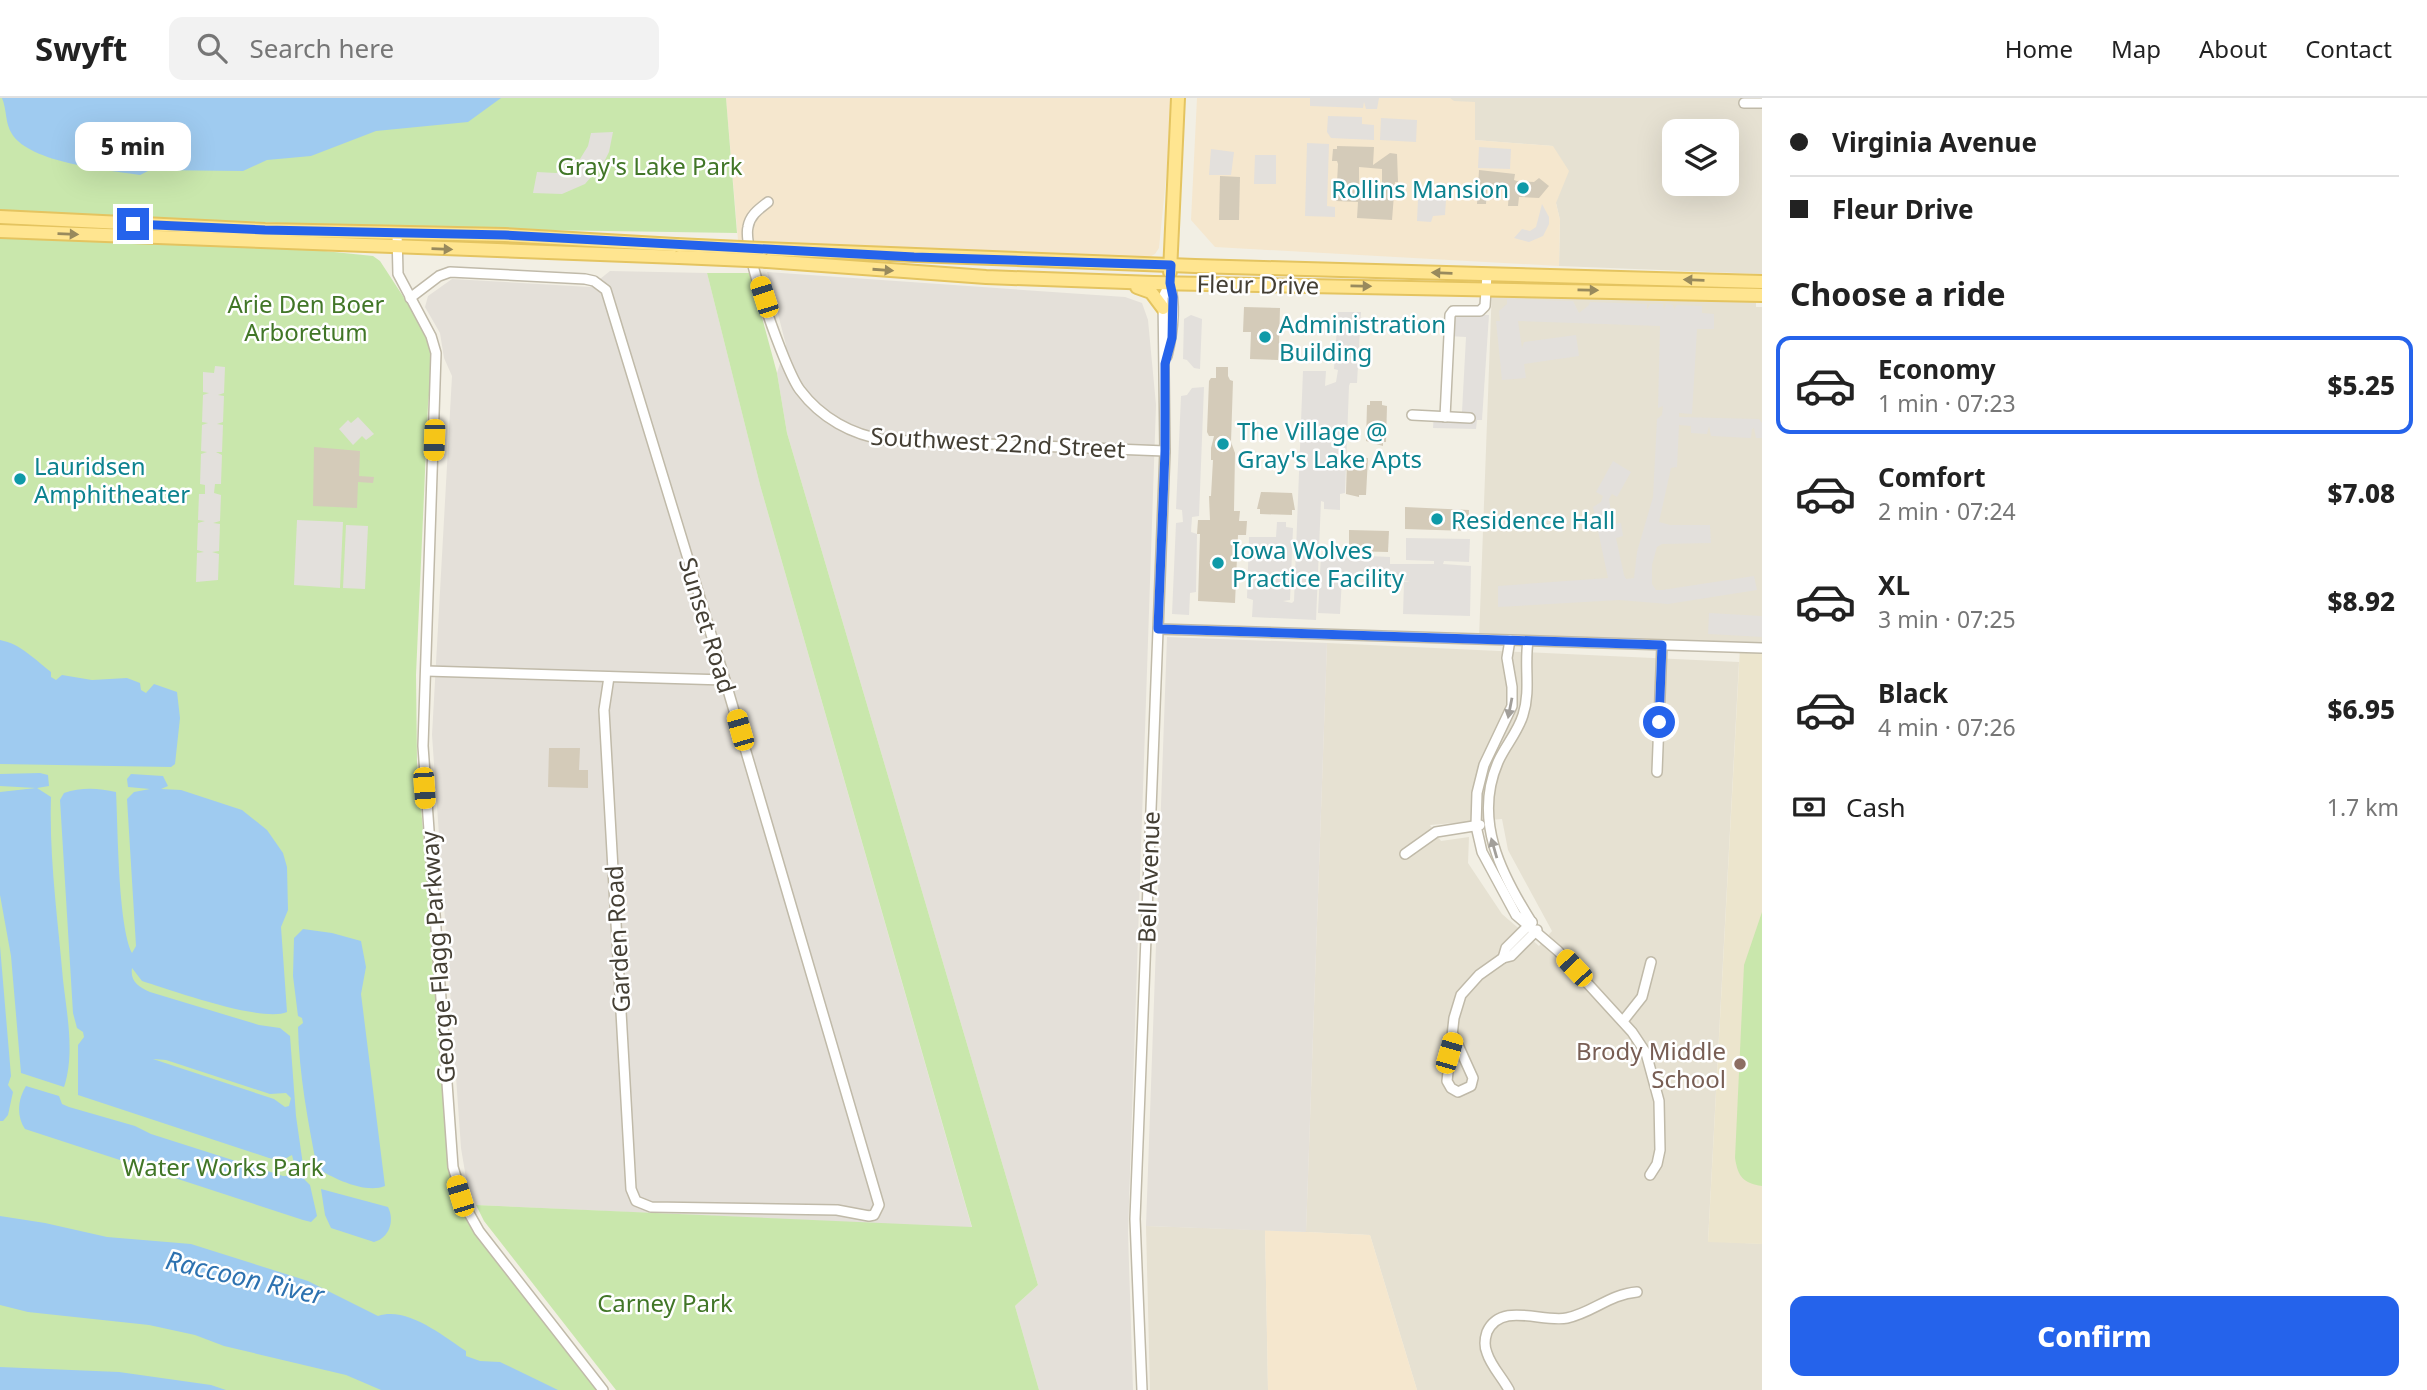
<!DOCTYPE html>
<meta charset="utf-8">
<style>
body{margin:0;font-family:"Noto Sans",sans-serif;background:#f2f2f2;color:#222;height:100vh;display:flex;flex-direction:column;font-size:26px;white-space:nowrap}
*{box-sizing:border-box;margin:0}
p{font-size:23px;color:#767676}
.icon{flex:none;width:38px;height:38px;fill:none;stroke:currentColor;stroke-width:2;stroke-linecap:round;stroke-linejoin:round}
.map{position:relative;flex:1;overflow:hidden}
.details{display:flex;flex-direction:column;background:#fff;width:665px}
.details>*{flex:none}
.top-card{display:grid;align-content:center;height:154px;padding:0 28px;background:#fff}
.tools{position:absolute;left:1662px;top:21px;display:grid;gap:14px}
.tools a{display:grid;place-items:center;width:77px;height:77px;border-radius:14px;background:#fff;box-shadow:0 7px 28px #0002;font-size:35px}
.end{position:absolute;width:32px;height:32px;margin:-16px;border:9px solid #2563eb;background:#fff;box-shadow:0 0 0 4px #fff}
.from{border-radius:50%}
.bubble{position:absolute;height:49px;border-radius:14px;background:#fff;box-shadow:0 7px 28px #0002;font-size:23px;font-weight:800;line-height:49px;text-align:center}
.car{position:absolute;width:21px;height:42px;margin:-21px -10px;border-radius:9px;box-shadow:0 0 5px 2px #0007;background:linear-gradient(#f5c518 24%,#345 0 40%,#f5c518 0 76%,#345 0 86%,#f5c518 0)}
.top-card b{display:flex;align-items:center;gap:24px;height:66px;font-size:26px}
.top-card b+b{border-top:2px solid #e0e0e0}
.top-card i{width:18px;height:18px;background:#222}
ul{padding:0;list-style:none}
li{display:flex;align-items:center;gap:21px;height:98px;margin:0 14px 10px;padding:0 14px;border:4px solid transparent;border-radius:14px}
li div{flex:1}
li b{display:block;font-size:26px}
li em{font-style:normal;font-weight:800}
li.selected{border-color:#2563eb}
li>.icon{width:63px;height:63px;stroke-width:1.5}
h2{padding:0 28px;font-size:32px;line-height:84px}
.pay{display:flex;align-items:center;gap:18px;height:77px;padding:0 28px;font-size:26px}
.pay p{margin-inline-start:auto}
.cta{display:flex;gap:14px;margin-top:auto;padding:14px 28px}
.cta a{flex:1;height:80px;border-radius:14px;background:#2563eb;color:#fff;font-size:28px;font-weight:800;line-height:80px;text-align:center}
header{display:flex;align-items:center;gap:42px;box-sizing:border-box;height:98px;padding:0 35px;background:#fff;border-bottom:2px solid #e0e0e0}
header strong{font-size:33px}
nav{display:flex;gap:38px;margin-inline-start:auto;font-size:24px}
.search{width:490px;height:63px;background:#f2f2f2;display:flex;align-items:center;gap:18px;box-sizing:border-box;padding:0 24px;border-radius:14px;color:#767676;font-size:26px}
main{display:flex;flex:1;min-height:0}
.map>svg:first-child{display:block}
.residential{fill:#e6e1d2;fill-rule:evenodd}
.commercial{fill:#f5e7ce}
.industrial{fill:#e4e0d9}
.education{fill:#ece5cd}
.green{fill:#c9e7ac}
.parking{fill:#e3e0dc}
.water{fill:#9fcbf0;fill-rule:evenodd}
.building{fill:#d4cbb9;fill-rule:evenodd}
.lines{fill:none;stroke-linecap:round;stroke-linejoin:round}
.minor-casing{stroke:#c0baa9;stroke-width:12}
.major-casing{stroke:#e4c460;stroke-width:16}
.minor{stroke:#fff;stroke-width:9}
.major{stroke:#ffe590;stroke-width:12}
.major-bridge-casing{stroke:#e4c460;stroke-width:16;stroke-linecap:butt}
.major-bridge{stroke:#ffe590;stroke-width:12}
.oneway{fill:#988a5d}
.oneway2{fill:#a29f9a}
.route{stroke:#2563eb;stroke-width:9}
.culture-dot{fill:#0f9aa8;stroke:#fff;stroke-width:2.5}
.education-dot{fill:#8d6e63;stroke:#fff;stroke-width:2.5}
.labels{text-anchor:middle;dominant-baseline:central;stroke-width:5;stroke-linejoin:round;paint-order:stroke}
.park-label{font-size:24px;fill:#417627;stroke:#fff}
.culture-label{font-size:24px;fill:#0d838f;stroke:#fff;text-anchor:start}
.street-label{font-size:24px;fill:#443f34;stroke:#fff}
.education-label{font-size:24px;fill:#785e54;stroke:#fff;text-anchor:end}
.water-label{font-size:26px;font-style:italic;fill:#2d72b0;stroke:#fff}
</style>
<header>
<strong>Swyft</strong>
<div class="search"><svg class="icon" aria-label="search" viewBox="0 0 24 24"><circle cx="10" cy="10" r="6"/><path d="M15 15l6 6"/></svg>Search here</div>
<nav><a>Home</a><a>Map</a><a>About</a><a>Contact</a></nav>
</header>
<main>
<div class="map">
<svg width="1762" height="1292" viewBox="0 0 1762 1292">
<rect width="100%" height="100%" fill="#f2efe4"/>
<g class="residential">
<path d="M1450,0H1762V176L1559,168L1560,122L1556,105L1553,48L1474,42ZM1675,33H1727V86H1675Z"/>
<path d="M1492,189L1756,197V209H1762V550L1479,541Z"/>
<path d="M1327,545L1739,564L1708,1143L1762,1146V1292H1417L1370,1137L1306,1134ZM1502,721L1508,752L1552,833L1539,848L1502,816L1468,765L1469,739L1441,743L1430,727Z"/>
<path d="M1146,1128L1265,1132L1268,1292H1150Z"/>
</g>
<g class="commercial">
<path d="M726,0H1174L1159,150L1155,156L1146,161L763,151L761,143L738,142Z"/>
<path d="M1197,0H1450L1454,3L1475,4V42L1553,48L1569,73L1556,105L1560,122L1559,168L1215,149L1191,122Z"/>
<path d="M1265,1132L1370,1137L1417,1292H1268Z"/>
</g>
<g class="industrial">
<path d="M610,173L707,175L760,387L972,1130L476,1107L467,1086L461,1050L432,637L452,278L444,260L440,235L425,209L428,198L452,181L590,189Z"/>
<path d="M767,174L1125,199L1142,205L1148,222L1156,307L1128,1134L1133,1292H1039L1015,1208L1038,1187L787,335L777,275L786,247Z"/>
<path d="M1167,539L1327,545L1306,1134L1146,1128Z"/>
</g>
<path class="education" d="M1740,550H1762V1146L1708,1144Z"/>
<g class="green">
<path d="M0,0H726L737,135L412,130L0,114Z"/>
<path d="M0,138L295,150L373,158L380,163L429,238L433,261L428,306L416,577L417,665L434,855L448,1069L453,1089L472,1132L598,1292H0Z"/>
<path d="M707,175H750L777,275L787,335L1038,1187L1015,1208L1039,1292H616L484,1123L476,1107L972,1129L760,387Z"/>
<path d="M1762,814V1088C1743,1085 1738,1079 1735,1060L1744,867Z"/>
</g>
<g class="parking">
<path d="M1310,0H1379L1377,11H1366L1364,4L1363,10L1310,8Z"/>
<path d="M1328,18L1362,19V26L1374,27V42L1331,40L1327,34Z"/>
<path d="M1381,20L1417,22L1416,44L1380,42Z"/>
<path d="M613,34L609,54L604,64L585,86L562,96L533,95L537,74L556,75L567,72L580,61L588,48L591,35Z"/>
<path d="M1307,45L1329,46L1327,108L1335,109V119L1305,118Z"/>
<path d="M1479,49L1511,51L1510,71L1478,70Z"/>
<path d="M1211,51L1234,54L1231,77H1209Z"/>
<path d="M1255,57H1276V86H1254Z"/>
<path d="M1418,101L1446,102L1445,117L1433,118L1431,124L1417,123Z"/>
<path d="M1542,106L1549,119V126L1543,138L1529,144L1514,140L1522,131L1530,133L1536,129Z"/>
<path d="M1507,201L1573,203L1579,215L1589,207L1590,204L1647,206V212L1650,206H1663L1664,211L1666,206L1673,207L1674,211L1677,207L1702,208V215L1714,216V231H1697L1692,316L1679,315V319L1759,321L1762,325V340H1756L1754,330L1752,331L1751,340L1711,338L1709,328L1707,336L1691,335V328L1679,327L1677,369L1671,370L1659,424L1670,427H1710L1711,445L1662,446L1657,449L1652,467V486L1656,492H1662L1754,478L1757,492L1668,506L1619,502L1498,509V488L1608,480L1593,409L1601,404L1603,398L1596,394L1613,363L1631,374L1617,399L1612,396L1609,401L1613,426L1621,425L1623,438L1616,440L1624,477L1626,481L1634,480L1637,454L1653,399L1657,321L1662,317L1663,308L1658,310L1660,228L1518,223L1522,250L1524,244L1576,237L1579,258L1524,266L1526,280L1502,282L1496,223H1500L1499,213L1507,206Z"/>
<path d="M1338,214H1361L1357,285H1350L1349,288L1345,395L1340,396V412L1324,411V404L1321,403L1316,522L1252,519L1253,502L1247,500L1249,439H1276L1277,424H1286V429L1293,430L1290,502L1283,503L1292,505L1294,503L1303,273H1326L1325,288L1336,284L1338,272L1334,271Z"/>
<path d="M1449,215L1489,217L1482,322H1477L1476,331L1433,330L1434,315L1462,314L1466,239L1448,238Z"/>
<path d="M1191,217L1202,221L1200,271L1194,270L1187,262L1183,261L1184,221Z"/>
<path d="M215,268L225,269L224,295L218,297L224,298L223,324L217,326L223,327L222,354H216L222,357L221,386H215L214,395L221,397L220,423L213,425L220,426L219,453L212,454L219,456L218,482L196,484L197,455L204,454L197,452L198,425L205,423L198,422L199,396H205V387L200,386L201,356L207,354L201,353L202,327L208,325L202,324L203,297L209,295L203,294V274L214,275Z"/>
<path d="M1204,289L1199,418L1192,419L1191,434L1197,436L1196,494L1190,495L1189,517L1172,516L1176,425L1183,424L1182,412L1176,411L1181,298L1187,297L1192,290Z"/>
<path d="M358,319L374,336L366,342L362,338L353,347L339,331L348,322L351,325Z"/>
<path d="M297,422L343,424L340,490L294,487Z"/>
<path d="M346,427L368,428L365,491L343,490Z"/>
<path d="M1406,440L1470,441L1469,464L1444,463L1443,466L1471,468L1470,518L1403,516L1404,484L1410,483L1342,480L1340,516L1318,515L1321,456L1390,459V466H1434V463L1406,462Z"/>
<path d="M1709,515L1762,518V539L1708,536Z"/>
</g>
<g class="water">
<path d="M2,0H501L468,24L376,33L311,58L267,62L243,73L150,72L140,77C108,72 30,65 12,36C5,26 7,12 2,0Z"/>
<path d="M0,542C21,546 34,561 51,574V579L56,582L62,577L92,582L127,580L140,585L141,592L146,595L154,586L177,594L180,620L175,666L171,669L0,666Z"/>
<path d="M40,675L48,677L49,688L37,690L51,699C49,760 58,822 63,882C67,917 75,956 64,989L21,975L11,858L0,797V694L36,690L0,688V676Z"/>
<path d="M131,676L163,678L168,688L161,691L181,692L242,712L267,732L283,755L287,769L288,812L281,829L287,914C262,925 171,892 142,883L132,870C130,883 138,889 150,894L259,927L280,930L290,938L296,1018L303,1067L294,1065L292,1057L281,1063L269,1060L78,997V947L84,939L83,934L77,930L73,915L60,702L64,695C81,689 99,690 116,694C118,730 118,827 132,855L136,848L127,701L134,694L150,691L128,689L127,681ZM153,961L166,962L270,996L286,995L291,1000L289,1008L285,1009L274,1001Z"/>
<path d="M303,831L332,835L361,843L366,869L361,896L385,1088C366,1096 334,1081 317,1070C308,1024 299,976 298,929L303,925L302,920L298,918L293,878L294,840Z"/>
<path d="M0,848L11,978L8,987L13,994L8,1017L3,1023H0Z"/>
<path d="M26,988L59,998L62,1006L69,1009L135,1028L151,1036L283,1078H291L295,1069L306,1073L307,1080L304,1081L310,1087L317,1118L311,1124L303,1122L25,1031C16,1018 18,1001 26,988Z"/>
<path d="M321,1091L388,1109C395,1123 389,1140 374,1144L331,1130L325,1117Z"/>
<path d="M0,1118L45,1125L107,1139L191,1146L308,1183L378,1218C407,1208 443,1238 466,1253V1258L480,1263L500,1264L558,1292H381L346,1277L224,1248L195,1237L149,1227L28,1214L0,1207Z"/>
<path d="M0,1269L119,1274L211,1287L226,1292H0Z"/>
</g>
<g class="building">
<path d="M1337,48L1374,49L1373,67L1390,55L1397,56L1398,84H1395L1392,122L1357,120L1358,104L1336,103L1338,66L1337,63H1332L1333,51H1337ZM1359,69L1382,71V92L1359,91Z"/>
<path d="M1479,72L1515,76L1514,82L1517,83L1534,84L1539,80L1549,88L1539,100L1519,99L1518,108H1508L1509,92L1487,91L1486,106H1477Z"/>
<path d="M1220,78L1240,79L1239,122H1219Z"/>
<path d="M1244,209L1280,210L1279,244H1285V253H1279L1278,262L1250,261L1251,234H1243Z"/>
<path d="M1216,269H1228V278L1230,282L1233,283L1231,344L1235,355L1234,413H1240L1239,423H1247L1246,437H1238L1235,505L1198,503L1200,436H1197L1198,422H1210L1209,398H1211L1213,362H1211V350L1214,338H1209L1207,334L1209,283L1211,280H1216Z"/>
<path d="M1370,303H1382V307L1387,308L1386,344H1383V348L1366,343L1367,307H1370Z"/>
<path d="M314,349L360,353L359,378L374,379L373,385L358,384L357,410L313,408Z"/>
<path d="M1350,356H1362V360H1368L1366,397H1359V399L1346,396L1347,360H1350Z"/>
<path d="M1261,394L1292,395L1295,412H1292V417L1260,416V411H1257Z"/>
<path d="M1405,409L1469,412L1468,433L1405,431Z"/>
<path d="M1349,432L1389,433L1388,454L1349,453Z"/>
<path d="M549,650H580L579,672H588V690L548,689Z"/>
</g>
<g class="lines">
<g class="minor-casing">
<g id="minor">
<path d="M1744,5H1762"/>
<path d="M768,104C759,111 750,117 748,129C742,151 785,272 800,292C821,320 852,337 886,342L1165,353"/>
<path d="M397,135L398,176L431,238L436,255L423,648L453,1069L465,1108L479,1133L603,1292"/>
<path d="M410,200L439,178L450,174L585,181L594,183L606,192L725,582L879,1107L874,1117L869,1118L837,1112L651,1109L636,1103L631,1091L604,612L609,579"/>
<path d="M1167,258C1173,234 1176,209 1170,185"/>
<path d="M1412,317L1470,320"/>
<path d="M1445,319L1450,217L1453,213H1480L1485,208L1487,176"/>
<path d="M1158,531L1762,550"/>
<path d="M1510,542L1507,560L1512,589V608L1484,667L1477,695L1476,728L1482,754L1516,817L1558,853L1632,934L1646,955L1659,1003L1660,1052L1657,1066L1650,1077"/>
<path d="M1528,543C1524,568 1531,592 1523,617C1518,634 1505,648 1498,664C1473,722 1501,776 1532,825"/>
<path d="M426,573L725,582"/>
<path d="M1657,674L1662,547"/>
<path d="M1405,756L1436,734L1480,727"/>
<path d="M1503,860L1506,850L1532,824"/>
<path d="M1623,923L1642,899L1651,864"/>
<path d="M1454,938L1473,980L1471,988L1458,994L1451,990L1447,983L1454,920L1461,897L1479,877L1503,860L1511,858L1537,832"/>
<path d="M1142,1292L1135,1121L1165,353L1163,199L1170,185"/>
<path d="M1509,1292C1502,1279 1491,1268 1487,1255C1484,1248 1485,1240 1487,1234C1501,1203 1542,1225 1567,1220C1592,1215 1610,1196 1637,1194"/>
</g>
</g>
<g class="major-casing">
<g id="major">
<path d="M0,119L265,132L505,137L676,147"/>
<path d="M0,133L679,159"/>
<path d="M763,151L1195,168L1762,184"/>
<path d="M767,163L986,179L1154,185L1762,197"/>
<path d="M1170,174L1178,0"/>
<path d="M1137,189L1151,194L1163,210"/>
</g>
</g>
<use href="#minor" class="minor"/>
<use href="#major" class="major"/>
<g class="major-bridge-casing">
<g id="major-bridge">
<path d="M676,147L763,151"/>
<path d="M679,159L767,163"/>
</g>
</g>
<use href="#major-bridge" class="major-bridge"/>
</g>
<defs><path id="oneway-solid" d="M-6-.8H1V-3.2L6.5 0L1 3.2V.8H-6Z" transform="scale(1.75)"/></defs>
<g class="oneway">
<use href="#oneway-solid" transform="translate(68 136) rotate(2)"/>
<use href="#oneway-solid" transform="translate(442 151) rotate(2)"/>
<use href="#oneway-solid" transform="translate(883 172) rotate(4)"/>
<use href="#oneway-solid" transform="translate(1442 175) rotate(-178)"/>
<use href="#oneway-solid" transform="translate(1694 182) rotate(-178)"/>
<use href="#oneway-solid" transform="translate(1361 188) rotate(1)"/>
<use href="#oneway-solid" transform="translate(1588 192) rotate(1)"/>
</g>
<g class="oneway2">
<use href="#oneway-solid" transform="translate(1510 610) rotate(101)"/>
<use href="#oneway-solid" transform="translate(1494 750) rotate(-106)"/>
</g>
<g class="lines">
<path class="route" d="M133,126L265,132L505,137L914,159L1171,167L1170,185L1173,199L1172,240L1165,266V353L1158,531L1662,547L1659,624"/>
</g>
<g class="culture-dot">
<circle cx="1523" cy="90" r="7"/>
<circle cx="1265" cy="239" r="7"/>
<circle cx="1223" cy="346" r="7"/>
<circle cx="20" cy="381" r="7"/>
<circle cx="1437" cy="421" r="7"/>
<circle cx="1218" cy="465" r="7"/>
</g>
<circle class="education-dot" cx="1740" cy="966" r="7"/>
<g class="labels">
<g class="park-label">
<text x="650" y="67">Gray's Lake Park</text>
<text x="306" y="205">Arie Den Boer<tspan x="306" dy="28">Arboretum</tspan></text>
<text x="223" y="1068">Water Works Park</text>
<text x="665" y="1204">Carney Park</text>
</g>
<g class="culture-label">
<text x="1509" y="90" text-anchor="end">Rollins Mansion</text>
<text x="1279" y="225">Administration<tspan x="1279" dy="28">Building</tspan></text>
<text x="1237" y="332">The Village @<tspan x="1237" dy="28">Gray's Lake Apts</tspan></text>
<text x="34" y="367">Lauridsen<tspan x="34" dy="28">Amphitheater</tspan></text>
<text x="1451" y="421">Residence Hall</text>
<text x="1232" y="451">Iowa Wolves<tspan x="1232" dy="28">Practice Facility</tspan></text>
</g>
<g class="street-label">
<text transform="translate(1258 186) rotate(1)">Fleur Drive</text>
<text transform="translate(998 344) rotate(3)">Southwest 22nd Street</text>
<text transform="translate(708 527) rotate(73)">Sunset Road</text>
<text transform="translate(1148 779) rotate(-88)">Bell Avenue</text>
<text transform="translate(617 841) rotate(-93)">Garden Road</text>
<text transform="translate(437 859) rotate(-94)">George Flagg Parkway</text>
</g>
<g class="education-label">
<text x="1726" y="952">Brody Middle<tspan x="1726" dy="28">School</tspan></text>
</g>
<g class="water-label">
<text transform="translate(245 1179) rotate(13)">Raccoon River</text>
</g>
</g>
</svg>
<div class="tools">
<a><svg class="icon" aria-label="layers" viewBox="0 0 24 24"><path d="M12 4l9 5-9 5-9-5zM3 14l9 5 9-5"/></svg></a>
</div>
<i class="end from" style="left:1659px;top:624px"></i>
<i class="end" style="left:133px;top:126px"></i>
<div class="bubble" style="left:75px;top:24px;width:116px">5 min</div>
<i class="car" style="left:764px;top:199px;rotate:342deg"></i>
<i class="car" style="left:434px;top:342px;rotate:182deg"></i>
<i class="car" style="left:740px;top:632px;rotate:344deg"></i>
<i class="car" style="left:424px;top:690px;rotate:176deg"></i>
<i class="car" style="left:1574px;top:870px;rotate:317deg"></i>
<i class="car" style="left:1449px;top:955px;rotate:16deg"></i>
<i class="car" style="left:460px;top:1098px;rotate:343deg"></i>
</div>
<section class="details">
<div class="top-card">
<b><i class="from"></i>Virginia Avenue</b>
<b><i></i>Fleur Drive</b>
</div>
<h2>Choose a ride</h2>
<ul>
<li class="selected"><svg class="icon" aria-label="car" viewBox="0 0 24 24"><path d="M5 17H2v-5l4-1 3-4h7l3 4 3 1v5h-3M9 17h6M6 11h13"/><circle cx="7" cy="17" r="2"/><circle cx="17" cy="17" r="2"/></svg><div><b>Economy</b><p>1 min · 07:23</p></div><em>$5.25</em></li>
<li><svg class="icon" aria-label="car" viewBox="0 0 24 24"><path d="M5 17H2v-5l4-1 3-4h7l3 4 3 1v5h-3M9 17h6M6 11h13"/><circle cx="7" cy="17" r="2"/><circle cx="17" cy="17" r="2"/></svg><div><b>Comfort</b><p>2 min · 07:24</p></div><em>$7.08</em></li>
<li><svg class="icon" aria-label="car" viewBox="0 0 24 24"><path d="M5 17H2v-5l4-1 3-4h7l3 4 3 1v5h-3M9 17h6M6 11h13"/><circle cx="7" cy="17" r="2"/><circle cx="17" cy="17" r="2"/></svg><div><b>XL</b><p>3 min · 07:25</p></div><em>$8.92</em></li>
<li><svg class="icon" aria-label="car" viewBox="0 0 24 24"><path d="M5 17H2v-5l4-1 3-4h7l3 4 3 1v5h-3M9 17h6M6 11h13"/><circle cx="7" cy="17" r="2"/><circle cx="17" cy="17" r="2"/></svg><div><b>Black</b><p>4 min · 07:26</p></div><em>$6.95</em></li>
</ul>
<div class="pay"><svg class="icon" aria-label="cash" viewBox="0 0 24 24"><path d="M3 7h18v10H3z"/><circle cx="12" cy="12" r="2"/></svg>Cash<p>1.7 km</p></div>
<div class="cta"><a>Confirm</a></div>
</section>
</main>
